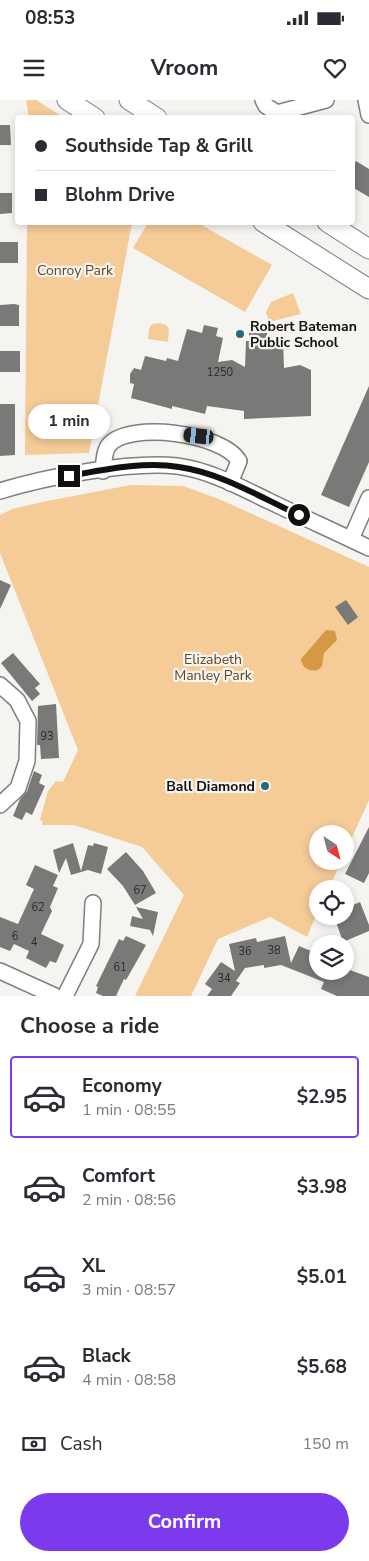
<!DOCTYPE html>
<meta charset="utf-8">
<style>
body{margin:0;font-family:"Nunito Sans",sans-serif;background:#f2f2f3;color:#2b2b33;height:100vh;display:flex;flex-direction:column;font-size:19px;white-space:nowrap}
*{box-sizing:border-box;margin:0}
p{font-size:16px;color:#7c7c81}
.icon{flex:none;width:28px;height:28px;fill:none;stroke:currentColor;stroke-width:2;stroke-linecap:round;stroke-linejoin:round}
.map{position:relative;height:896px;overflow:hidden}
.sheet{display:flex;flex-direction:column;background:#fff;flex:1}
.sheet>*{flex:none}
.guide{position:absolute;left:15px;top:15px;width:340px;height:110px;border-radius:5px;box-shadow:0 2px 8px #0003;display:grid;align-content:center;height:110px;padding:0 20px;background:#fff}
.needle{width:32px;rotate:144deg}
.controls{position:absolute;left:309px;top:725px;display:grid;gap:10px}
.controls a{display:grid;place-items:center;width:45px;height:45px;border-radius:50%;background:#fff;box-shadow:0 2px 8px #0003;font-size:25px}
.end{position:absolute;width:22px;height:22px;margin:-11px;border:6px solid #11100f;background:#fff;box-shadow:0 0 0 2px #fff}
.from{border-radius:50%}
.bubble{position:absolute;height:35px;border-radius:18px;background:#fff;box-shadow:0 2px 8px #0003;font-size:16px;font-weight:700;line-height:35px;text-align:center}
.car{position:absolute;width:15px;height:30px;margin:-15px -8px;border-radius:6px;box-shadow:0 0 4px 1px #0007;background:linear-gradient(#222 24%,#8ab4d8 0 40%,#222 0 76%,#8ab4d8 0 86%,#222 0)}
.guide b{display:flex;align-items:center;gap:18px;height:48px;font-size:19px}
.guide b+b{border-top:1px solid #e1e1e2}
.guide i{width:12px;height:12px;background:#2b2b33}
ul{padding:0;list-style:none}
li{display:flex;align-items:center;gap:15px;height:82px;margin:0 10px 8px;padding:0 10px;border:2px solid transparent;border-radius:5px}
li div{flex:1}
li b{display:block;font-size:19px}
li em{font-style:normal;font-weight:700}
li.selected{border-color:#7c3aed}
li>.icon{width:45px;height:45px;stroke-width:1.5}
h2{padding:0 20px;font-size:22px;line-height:60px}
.pay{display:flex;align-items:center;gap:12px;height:55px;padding:0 20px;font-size:19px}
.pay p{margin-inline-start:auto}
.action{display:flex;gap:10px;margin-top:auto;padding:10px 20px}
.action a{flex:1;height:58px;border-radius:30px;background:#7c3aed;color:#fff;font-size:20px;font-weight:700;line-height:58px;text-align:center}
.status{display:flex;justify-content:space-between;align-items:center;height:35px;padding:0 25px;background:#fff;direction:ltr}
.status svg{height:14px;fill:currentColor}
header{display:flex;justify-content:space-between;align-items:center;height:65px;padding:0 20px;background:#fff;font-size:22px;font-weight:700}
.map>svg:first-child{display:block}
.green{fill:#f5cb97}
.water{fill:#d59844}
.building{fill:#7b7977}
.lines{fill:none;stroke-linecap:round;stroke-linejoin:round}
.minor-casing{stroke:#817f7d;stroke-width:18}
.major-casing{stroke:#817f7d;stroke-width:21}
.minor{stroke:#fff;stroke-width:15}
.major{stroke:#fff;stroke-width:19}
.route{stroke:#11100f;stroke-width:6}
.poi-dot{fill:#28687c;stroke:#f6f4f1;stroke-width:2}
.labels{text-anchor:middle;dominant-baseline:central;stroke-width:4.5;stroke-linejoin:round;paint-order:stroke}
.number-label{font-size:11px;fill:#2c2a29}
.park-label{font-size:14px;fill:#604623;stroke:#f6f4f1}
.poi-label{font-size:14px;font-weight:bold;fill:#11100f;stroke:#f6f4f1;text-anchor:start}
</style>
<div class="status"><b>08:53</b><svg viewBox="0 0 49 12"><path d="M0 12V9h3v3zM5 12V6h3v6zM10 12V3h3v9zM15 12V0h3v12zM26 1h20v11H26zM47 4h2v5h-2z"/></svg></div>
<header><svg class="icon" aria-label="menu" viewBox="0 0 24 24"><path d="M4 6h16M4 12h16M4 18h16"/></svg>Vroom<svg class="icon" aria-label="heart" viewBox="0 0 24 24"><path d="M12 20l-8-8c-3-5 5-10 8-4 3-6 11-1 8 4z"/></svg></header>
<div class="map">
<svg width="369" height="896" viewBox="0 0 369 896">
<rect width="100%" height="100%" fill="#f6f4f1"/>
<g class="green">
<path d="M26,0H36L63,17H29Z"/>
<path d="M27,123H132L89,353L25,355Z"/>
<path d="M148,123H198L272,165L245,212L133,148Z"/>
<path d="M293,193L301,214L269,222L266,212L271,202Z"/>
<path d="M160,223L166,225L169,229L168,242L148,239L149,229L152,224Z"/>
<path d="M131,385L183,386L219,399L369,467V700L345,753V734H318V761H341L329,789H318L317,813L307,837L270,817L218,839L191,896H135L184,795L142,747L74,725H42L43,722L40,720L48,691L56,681L63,682L78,650L0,453V415L12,409L47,401Z"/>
</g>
<path class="water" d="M326,530L335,531L337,540L324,553L322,566L318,570C309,572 302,568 301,559Z"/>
<g class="building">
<path d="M0,25H10L11,45H0Z"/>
<path d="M356,61L369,69V97L352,87V67Z"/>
<path d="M0,93H12V113L0,114Z"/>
<rect x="0" y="142" width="18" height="21"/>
<path d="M14,204L19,205V226H0V205Z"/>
<path d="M204,225L218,228L216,236L223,238L218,262L232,260L245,267L246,241H249V233H267V241H283L284,268L300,265L311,270V316L244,319V311L207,306L205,314L172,306V309L131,298L134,284L130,283V274L134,268L141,270L145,256L166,261L167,258L178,261L187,229L202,233Z"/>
<rect x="0" y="251" width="20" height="21"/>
<path d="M369,286V362L349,407L321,395Z"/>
<path d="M0,304H15V355L0,356Z"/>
<path d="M0,480L11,485L0,509Z"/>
<path d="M346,500L358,517L348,525L335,507Z"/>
<path d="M13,553L40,584L35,588L40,594L32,601L1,563Z"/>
<path d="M56,604L59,658L41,659L40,645H37L38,606Z"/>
<path d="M34,671L42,675L39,683L45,686L32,715L26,712L22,720L13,716L20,699L27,691Z"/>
<path d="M369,727V773L364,783L345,774Z"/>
<path d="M73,743L81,771L88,745L93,746L94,743L108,747L101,774L88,770L71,775L66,758L59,773L53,750Z"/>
<path d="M126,752L143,771L156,793L135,805L123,786L107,769Z"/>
<path d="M35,765L58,775L53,786L58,788L50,807L52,811L41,834L64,845L56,863L50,861L46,868L26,858L29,851L14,844L10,851L0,847V817L18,824L34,789L26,785Z"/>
<path d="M345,785L353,805L360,802L369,825V831L343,842L334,816H345Z"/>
<path d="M136,807L158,812L153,836L150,830L130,826L132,816L143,819Z"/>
<path d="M126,836L146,845L126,880L124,879L116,896H103L96,893L98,887L96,886L119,839L123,841Z"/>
<path d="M285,836L291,863L299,846L318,854V871H346L347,869L369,877V896H337L321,889L324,882L281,865L264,868V865L245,868L236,881L240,883L231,896H207L212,889L205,884L221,862L235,871L229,844L256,838L257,842Z"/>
</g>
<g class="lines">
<g class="minor-casing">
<g id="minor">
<path d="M263,0L266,6L277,13L326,0"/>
<path d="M366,0L369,15"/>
<path d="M103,371C104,362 104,351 109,345C129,321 223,333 239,361L230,383"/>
<path d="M0,391C45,377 130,361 177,366C209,370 240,387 269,401C302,417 336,432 369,448"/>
<path d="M351,439L369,398"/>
<path d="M0,585L17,600L28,621L27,661L18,688L0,705"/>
<path d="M0,871L55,896"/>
<path d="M65,896L91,844L93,803"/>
</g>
</g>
<g class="major-casing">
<g id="major">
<path d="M67,0L95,18"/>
<path d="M129,0L157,18"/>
<path d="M263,122L369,189"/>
<path d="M327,122L369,149"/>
</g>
</g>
<use href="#minor" class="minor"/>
<use href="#major" class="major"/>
</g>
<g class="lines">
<path class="route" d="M69,376C103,370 143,361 179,367C221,373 260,397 299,415"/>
</g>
<g class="poi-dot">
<circle cx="240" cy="234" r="5"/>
<circle cx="265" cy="686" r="5"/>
</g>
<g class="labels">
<g class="number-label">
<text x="220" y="272">1250</text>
<text x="47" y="636">93</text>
<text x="140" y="790">67</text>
<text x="38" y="807">62</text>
<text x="15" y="836">6</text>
<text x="34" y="842">4</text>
<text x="274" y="850">38</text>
<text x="245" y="851">36</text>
<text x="120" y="867">61</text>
<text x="224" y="878">34</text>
</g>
<g class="park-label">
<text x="75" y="170">Conroy Park</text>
<text x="213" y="559">Elizabeth<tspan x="213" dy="16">Manley Park</tspan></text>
</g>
<g class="poi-label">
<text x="250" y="226">Robert Bateman<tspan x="250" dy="16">Public School</tspan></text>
<text x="255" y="686" text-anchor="end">Ball Diamond</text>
</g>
</g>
</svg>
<div class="controls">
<a><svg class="needle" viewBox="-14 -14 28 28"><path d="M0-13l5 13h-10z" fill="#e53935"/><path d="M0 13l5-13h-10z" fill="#7c7c81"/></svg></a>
<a><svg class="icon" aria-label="locate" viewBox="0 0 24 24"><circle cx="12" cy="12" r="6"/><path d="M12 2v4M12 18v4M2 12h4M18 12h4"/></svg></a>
<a><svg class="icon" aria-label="layers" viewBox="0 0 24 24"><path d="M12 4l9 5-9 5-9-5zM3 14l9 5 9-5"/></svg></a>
</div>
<i class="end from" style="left:299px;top:415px"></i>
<i class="end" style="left:69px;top:376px"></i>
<div class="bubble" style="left:28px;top:304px;width:82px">1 min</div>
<i class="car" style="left:199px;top:336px;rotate:276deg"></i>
<div class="guide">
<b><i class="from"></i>Southside Tap &amp; Grill</b>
<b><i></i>Blohm Drive</b>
</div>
</div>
<section class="sheet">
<h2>Choose a ride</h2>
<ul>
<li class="selected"><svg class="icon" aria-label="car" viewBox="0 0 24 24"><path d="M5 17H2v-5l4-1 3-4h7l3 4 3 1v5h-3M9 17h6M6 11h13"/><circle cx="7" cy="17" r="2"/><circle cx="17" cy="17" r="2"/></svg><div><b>Economy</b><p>1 min · 08:55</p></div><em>$2.95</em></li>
<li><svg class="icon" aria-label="car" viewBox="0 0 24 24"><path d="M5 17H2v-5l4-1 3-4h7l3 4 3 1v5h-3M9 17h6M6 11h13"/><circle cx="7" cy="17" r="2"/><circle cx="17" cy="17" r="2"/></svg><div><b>Comfort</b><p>2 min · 08:56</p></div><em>$3.98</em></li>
<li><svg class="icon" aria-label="car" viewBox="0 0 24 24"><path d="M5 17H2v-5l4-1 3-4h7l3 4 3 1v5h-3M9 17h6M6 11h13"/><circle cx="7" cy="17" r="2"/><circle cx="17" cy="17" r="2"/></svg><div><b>XL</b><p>3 min · 08:57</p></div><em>$5.01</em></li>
<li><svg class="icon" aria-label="car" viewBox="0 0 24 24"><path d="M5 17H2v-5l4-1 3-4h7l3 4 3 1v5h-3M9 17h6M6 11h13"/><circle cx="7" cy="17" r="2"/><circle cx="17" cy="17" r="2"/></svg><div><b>Black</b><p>4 min · 08:58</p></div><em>$5.68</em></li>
</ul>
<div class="pay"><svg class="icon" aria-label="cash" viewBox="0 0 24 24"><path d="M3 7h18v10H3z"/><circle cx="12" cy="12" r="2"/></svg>Cash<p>150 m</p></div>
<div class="action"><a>Confirm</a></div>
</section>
